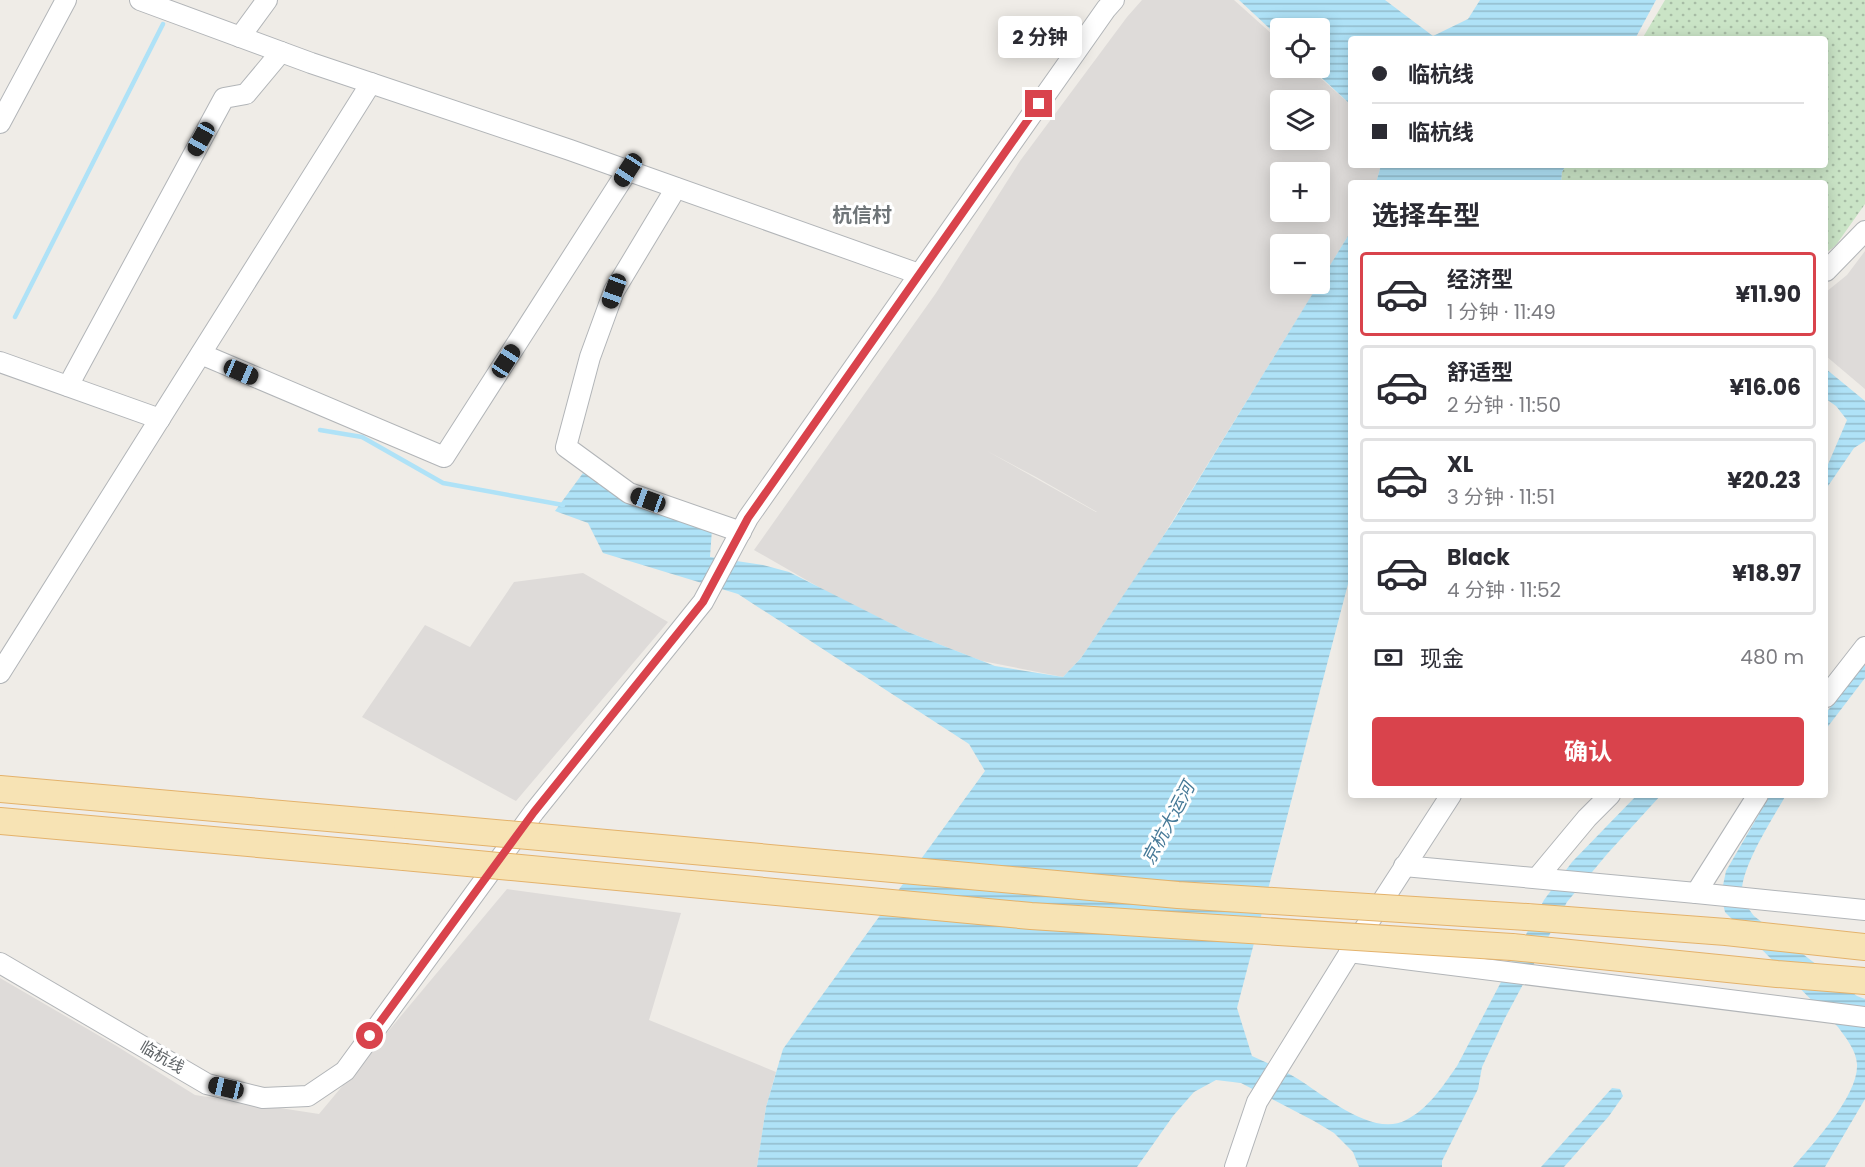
<!DOCTYPE html>
<html lang="zh">
<meta charset="utf-8">
<style>
body{margin:0;font-family:Poppins,"Noto Sans SC",sans-serif;background:#f2f2f3;color:#2b2b33;height:100vh;display:flex;flex-direction:column;font-size:22px;white-space:nowrap}
*{box-sizing:border-box;margin:0}
p{font-size:20px;color:#7c7c81}
.icon{flex:none;width:33px;height:33px;fill:none;stroke:currentColor;stroke-width:2;stroke-linecap:round;stroke-linejoin:round}
.map{position:relative;flex:1;overflow:hidden}
.side{position:absolute;left:1348px;top:180px;width:480px;height:618px;display:flex;flex-direction:column;background:#fff;border-radius:6px;box-shadow:0 3px 15px #0003}
.side>*{flex:none}
.top-card{position:absolute;left:1348px;top:36px;width:480px;height:132px;border-radius:6px;box-shadow:0 3px 15px #0003;display:grid;align-content:center;height:132px;padding:0 24px;background:#fff}
.controls{position:absolute;left:1270px;top:18px;display:grid;gap:12px}
.controls a{display:grid;place-items:center;width:60px;height:60px;border-radius:6px;background:#fff;box-shadow:0 3px 15px #0003;font-size:30px}
.end{position:absolute;width:27px;height:27px;margin:-14px;border:8px solid #d9434c;background:#fff;box-shadow:0 0 0 3px #fff}
.from{border-radius:50%}
.bubble{position:absolute;height:42px;border-radius:6px;background:#fff;box-shadow:0 3px 15px #0003;font-size:20px;font-weight:700;line-height:42px;text-align:center}
.car{position:absolute;width:18px;height:36px;margin:-18px -9px;border-radius:8px;box-shadow:0 0 4px 2px #0007;background:linear-gradient(#222 24%,#8ab4d8 0 40%,#222 0 76%,#8ab4d8 0 86%,#222 0)}
.top-card b{display:flex;align-items:center;gap:21px;height:57px;font-size:22px}
.top-card b+b{border-top:2px solid #e1e1e2}
.top-card i{width:15px;height:15px;background:#2b2b33}
ul{padding:0;list-style:none}
li{display:flex;align-items:center;gap:18px;height:84px;margin:0 12px 9px;padding:0 12px;border:3px solid #e1e1e2;border-radius:6px}
li div{flex:1}
li b{display:block;font-size:22px}
li em{font-style:normal;font-weight:700}
li.on{border-color:#d9434c}
li>.icon{width:54px;height:54px;stroke-width:1.5}
h2{padding:0 24px;font-size:27px;line-height:72px}
.pay{display:flex;align-items:center;gap:15px;height:66px;padding:0 24px;font-size:22px}
.pay p{margin-inline-start:auto}
.cta{display:flex;gap:12px;margin-top:auto;padding:12px 24px}
.cta a{flex:1;height:69px;border-radius:6px;background:#d9434c;color:#fff;font-size:24px;font-weight:700;line-height:69px;text-align:center}
.map>svg:first-child{display:block}
.industrial{fill:#dedbd9;fill-rule:evenodd}
.park{fill:url(#park-dots)}
.water{fill:url(#water-rules)}
.lines{fill:none;stroke-linecap:round;stroke-linejoin:round}
.stream{stroke:#afe2f7;stroke-width:4.5}
.minor-casing{stroke:#b2b5b8;stroke-width:22}
.major-casing{stroke:#e4b26b;stroke-width:28}
.minor{stroke:#fff;stroke-width:20}
.major{stroke:#f7e3b4;stroke-width:26}
.major-bridge-casing{stroke:#e4b26b;stroke-width:28;stroke-linecap:butt}
.major-bridge{stroke:#f7e3b4;stroke-width:26}
.route{stroke:#d9434c;stroke-width:8}
.labels{text-anchor:middle;dominant-baseline:central;stroke-width:6;stroke-linejoin:round;paint-order:stroke}
.street-label{font-size:16px;fill:#5e6366;stroke:#fff}
.water-label{font-size:18px;font-style:italic;fill:#467997;stroke:#fff}
.quarter-label{font-size:20px;font-weight:bold;fill:#6f7578;stroke:#fff}
</style>
<div class="map">
<svg width="1865" height="1167" viewBox="0 0 1865 1167">
<defs>
<pattern id="park-dots" width="8" height="8" patternUnits="userSpaceOnUse" patternTransform="scale(1.5)"><rect width="8" height="8" fill="#cae4c6"/><path d="M2 2h.1M6 6h.1" fill="none" stroke="#a7bca5" stroke-width="1.8" stroke-linecap="round"/></pattern>
<pattern id="water-rules" width="6" height="5" patternUnits="userSpaceOnUse" patternTransform="scale(1.5)"><rect width="6" height="5" fill="#afe2f7"/><path d="M0 2.5h6" fill="none" stroke="#92bbcc"/></pattern>
</defs>
<rect width="100%" height="100%" fill="#efece7"/>
<g class="industrial">
<path d="M1142,0H1234L1281,42V68H1309L1351,105L1352,165H1381L1376,183H1352L1351,231L1320,282V244H1281V284H1319L1157,546L1081,658L1063,677L982,661L908,632L829,593L754,550L936,293L1020,161L1127,17ZM1281,100H1320V140H1281ZM1281,172H1320V212H1281ZM987,451L1036,477L1097,512H1096Z"/>
<path d="M1865,251V389L1826,356V292L1847,275Z"/>
<path d="M583,573L668,622L516,801L362,717L425,625L470,647L514,582Z"/>
<path d="M507,889L681,913L649,1020L776,1072L766,1107L757,1167H0V978L115,1045L195,1095L319,1114Z"/>
</g>
<path class="park" d="M1665,0H1865V204L1836,245L1826,253V183H1561L1562,172L1566,165H1826V39H1642Z"/>
<g class="water">
<path d="M1239,0H1385L1433,36L1468,19L1480,0H1656L1635,39H1352L1351,105L1311,68H1320V28H1281V39Z"/>
<path d="M1381,165H1566L1562,172L1561,183H1376Z"/>
<path d="M1351,231V577L1348,584L1237,1008L1252,1056C1267,1063 1283,1070 1298,1079C1324,1095 1373,1138 1406,1120C1428,1109 1443,1086 1457,1066L1544,900L1572,862L1637,795H1661L1608,853L1567,902L1505,1018L1482,1067L1478,1089L1442,1161V1167H1359L1353,1152L1334,1133L1314,1121L1241,1083L1216,1080L1194,1092L1173,1116L1137,1167H757L766,1107L783,1049L985,771L969,744L738,594L603,553L588,523L555,511L583,473L712,529L710,557L763,565L789,572L908,632L995,666L1063,677L1081,658L1172,523Z"/>
<path d="M1826,369L1865,401V441L1854,448L1826,489V469L1847,420L1836,406L1826,399Z"/>
<path d="M1865,661V678L1826,729V713Z"/>
<path d="M1770,795H1786C1773,818 1743,864 1742,890C1742,901 1748,908 1754,916L1857,996L1865,999V1099L1825,1167H1793C1813,1144 1859,1095 1857,1064C1856,1050 1846,1038 1838,1027L1725,912L1721,895L1726,871Z"/>
<path d="M1612,1088L1620,1089L1623,1096L1609,1116L1564,1167H1541Z"/>
</g>
<g class="lines">
<g class="stream">
<path d="M15,317L163,24"/>
<path d="M320,430L362,437L443,483L563,505"/>
</g>
<g class="minor-casing">
<g id="minor">
<path d="M140,0L311,63L570,150L919,274"/>
<path d="M240,37L267,0"/>
<path d="M0,123L66,0"/>
<path d="M676,188L614,291L590,357L566,447L629,493L741,532"/>
<path d="M1826,271L1865,231"/>
<path d="M201,354L444,457L628,170"/>
<path d="M0,362L160,419"/>
<path d="M68,386L224,98L246,94L281,52"/>
<path d="M0,673L371,83"/>
<path d="M1826,697L1865,647"/>
<path d="M1404,866L1696,893L1865,910"/>
<path d="M1537,878L1587,818L1610,795"/>
<path d="M1696,893L1758,795"/>
<path d="M1349,952L1865,1017"/>
<path d="M0,963L207,1084L263,1098L308,1096L345,1071L534,812L703,602L748,518L1106,9L1114,0"/>
<path d="M1235,1167L1257,1102L1363,931L1451,795"/>
</g>
</g>
<g class="major-casing">
<g id="major">
<path d="M0,789L407,825"/>
<path d="M0,821L404,857"/>
<path d="M1527,917L1726,932L1865,947"/>
<path d="M1512,947L1777,974L1865,981"/>
</g>
</g>
<use href="#minor" class="minor"/>
<use href="#major" class="major"/>
<g class="major-bridge-casing">
<g id="major-bridge">
<path d="M407,825L1178,895L1527,917"/>
<path d="M404,857L1031,916L1512,947"/>
</g>
</g>
<use href="#major-bridge" class="major-bridge"/>
</g>
<g class="lines">
<path class="route" d="M370,1036L534,812L703,602L748,518L1039,104"/>
</g>
<g class="labels">
<g class="street-label">
<text transform="translate(162 1057) rotate(30)">临杭线</text>
</g>
<g class="water-label">
<text transform="translate(1168 823) rotate(-62)">京杭大运河</text>
</g>
<g class="quarter-label">
<text x="862" y="215">杭信村</text>
</g>
</g>
</svg>
<div class="controls">
<a><svg class="icon" aria-label="locate" viewBox="0 0 24 24"><circle cx="12" cy="12" r="6"/><path d="M12 2v4M12 18v4M2 12h4M18 12h4"/></svg></a>
<a><svg class="icon" aria-label="layers" viewBox="0 0 24 24"><path d="M12 4l9 5-9 5-9-5zM3 14l9 5 9-5"/></svg></a>
<a>+</a>
<a>−</a>
</div>
<i class="end from" style="left:370px;top:1036px"></i>
<i class="end" style="left:1039px;top:104px"></i>
<div class="bubble" style="left:998px;top:16px;width:84px">2 分钟</div>
<i class="car" style="left:201px;top:139px;rotate:209deg"></i>
<i class="car" style="left:628px;top:170px;rotate:213deg"></i>
<i class="car" style="left:614px;top:291px;rotate:200deg"></i>
<i class="car" style="left:506px;top:361px;rotate:33deg"></i>
<i class="car" style="left:241px;top:372px;rotate:113deg"></i>
<i class="car" style="left:648px;top:500px;rotate:290deg"></i>
<i class="car" style="left:226px;top:1088px;rotate:283deg"></i>
<div class="top-card">
<b><i class="from"></i>临杭线</b>
<b><i></i>临杭线</b>
</div>
<section class="side">
<h2>选择车型</h2>
<ul>
<li class="on"><svg class="icon" aria-label="car" viewBox="0 0 24 24"><path d="M5 17H2v-5l4-1 3-4h7l3 4 3 1v5h-3M9 17h6M6 11h13"/><circle cx="7" cy="17" r="2"/><circle cx="17" cy="17" r="2"/></svg><div><b>经济型</b><p>1 分钟 · 11:49</p></div><em>¥11.90</em></li>
<li><svg class="icon" aria-label="car" viewBox="0 0 24 24"><path d="M5 17H2v-5l4-1 3-4h7l3 4 3 1v5h-3M9 17h6M6 11h13"/><circle cx="7" cy="17" r="2"/><circle cx="17" cy="17" r="2"/></svg><div><b>舒适型</b><p>2 分钟 · 11:50</p></div><em>¥16.06</em></li>
<li><svg class="icon" aria-label="car" viewBox="0 0 24 24"><path d="M5 17H2v-5l4-1 3-4h7l3 4 3 1v5h-3M9 17h6M6 11h13"/><circle cx="7" cy="17" r="2"/><circle cx="17" cy="17" r="2"/></svg><div><b>XL</b><p>3 分钟 · 11:51</p></div><em>¥20.23</em></li>
<li><svg class="icon" aria-label="car" viewBox="0 0 24 24"><path d="M5 17H2v-5l4-1 3-4h7l3 4 3 1v5h-3M9 17h6M6 11h13"/><circle cx="7" cy="17" r="2"/><circle cx="17" cy="17" r="2"/></svg><div><b>Black</b><p>4 分钟 · 11:52</p></div><em>¥18.97</em></li>
</ul>
<div class="pay"><svg class="icon" aria-label="cash" viewBox="0 0 24 24"><path d="M3 7h18v10H3z"/><circle cx="12" cy="12" r="2"/></svg>现金<p>480 m</p></div>
<div class="cta"><a>确认</a></div>
</section>
</div>
